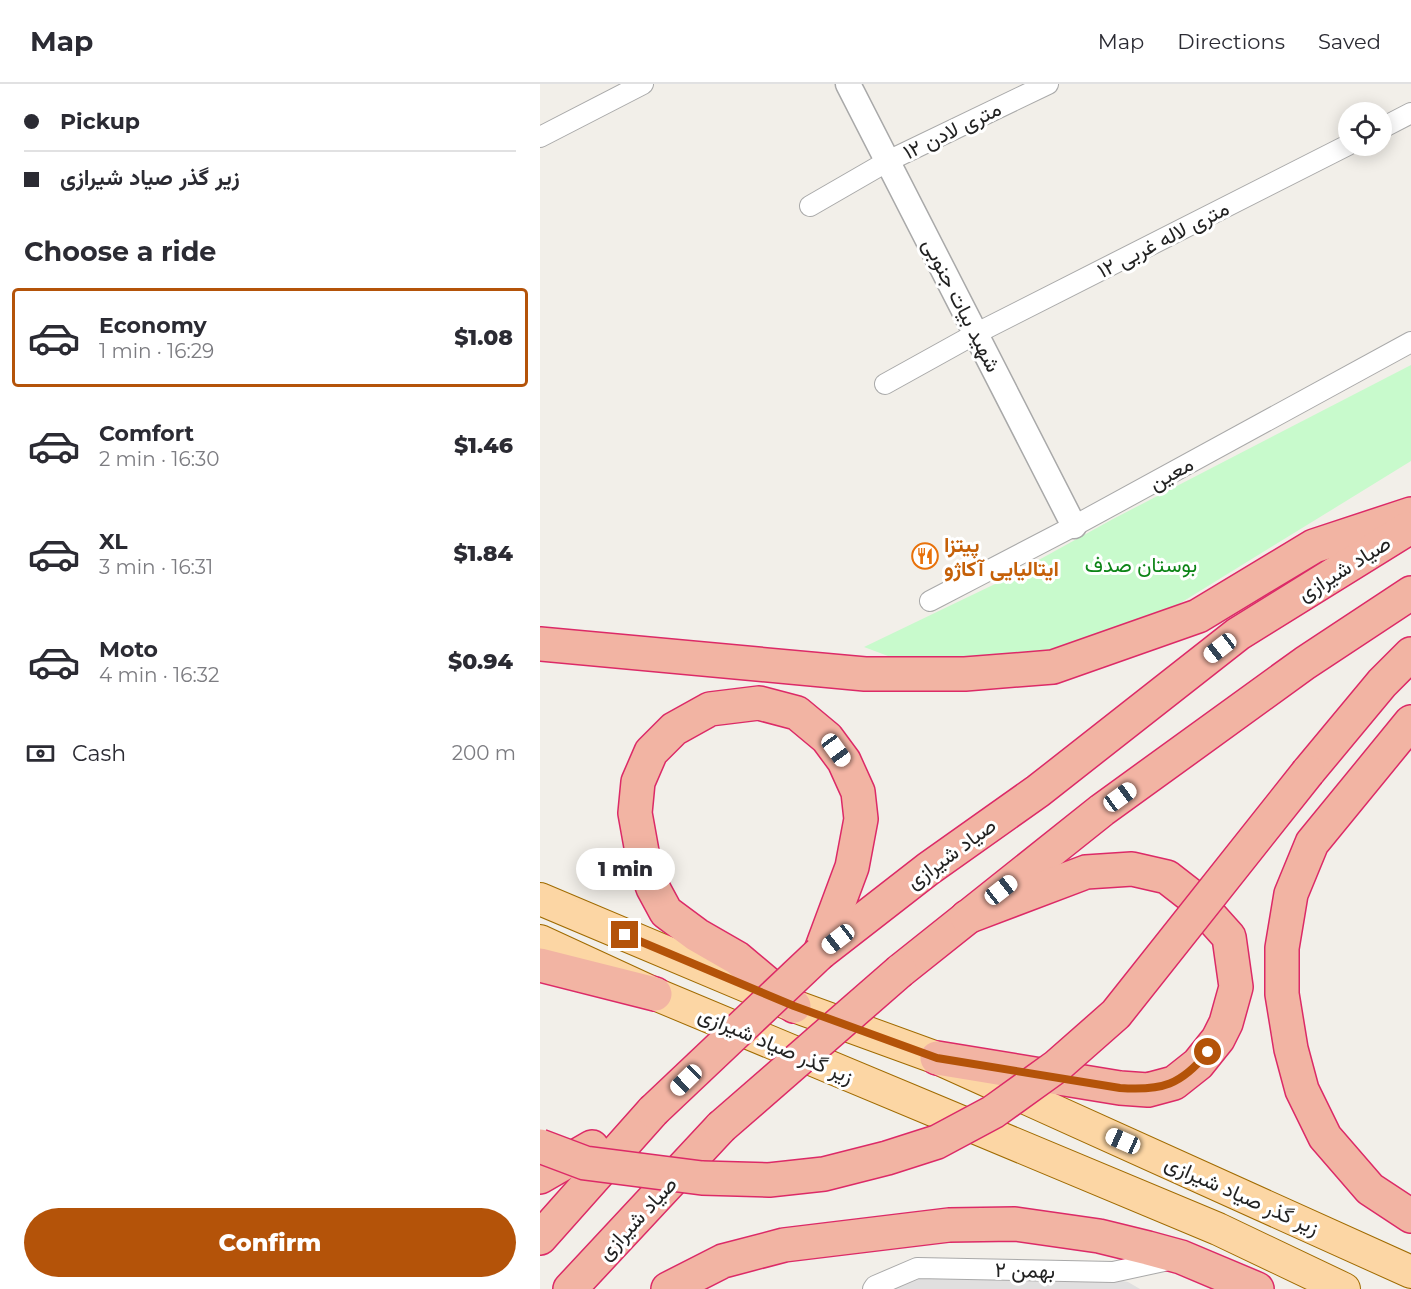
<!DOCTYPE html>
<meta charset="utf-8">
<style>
body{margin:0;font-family:Montserrat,Vazirmatn,sans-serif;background:#f2f2f3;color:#2b2b33;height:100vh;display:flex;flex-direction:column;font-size:22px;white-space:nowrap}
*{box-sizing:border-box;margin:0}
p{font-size:20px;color:#7c7c81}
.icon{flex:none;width:33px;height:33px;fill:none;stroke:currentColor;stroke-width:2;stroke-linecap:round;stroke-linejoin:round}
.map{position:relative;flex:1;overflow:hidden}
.sheet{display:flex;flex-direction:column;background:#fff;width:540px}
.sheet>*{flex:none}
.hud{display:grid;align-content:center;height:132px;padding:0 24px;background:#fff}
.controls{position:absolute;left:798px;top:18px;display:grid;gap:12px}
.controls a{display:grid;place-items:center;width:54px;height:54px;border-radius:50%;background:#fff;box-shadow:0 3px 15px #0003;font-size:30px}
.end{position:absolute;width:27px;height:27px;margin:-14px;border:8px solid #b45309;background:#fff;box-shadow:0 0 0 3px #fff}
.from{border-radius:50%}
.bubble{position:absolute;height:42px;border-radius:21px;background:#fff;box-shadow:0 3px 15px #0003;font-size:20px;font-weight:800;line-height:42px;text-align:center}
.car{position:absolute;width:18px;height:36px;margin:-18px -9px;border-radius:8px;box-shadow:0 0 4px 2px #0007;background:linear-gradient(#fff 24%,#345 0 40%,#fff 0 76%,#345 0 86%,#fff 0)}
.hud b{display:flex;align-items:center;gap:21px;height:57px;font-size:22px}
.hud b+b{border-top:2px solid #e1e1e2}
.hud i{width:15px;height:15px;background:#2b2b33}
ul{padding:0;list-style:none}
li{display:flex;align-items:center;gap:18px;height:99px;margin:0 12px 9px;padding:0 12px;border:3px solid transparent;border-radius:6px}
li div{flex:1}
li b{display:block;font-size:22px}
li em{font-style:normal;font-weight:800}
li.selected{border-color:#b45309}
li>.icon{width:54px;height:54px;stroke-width:1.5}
h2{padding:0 24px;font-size:27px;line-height:72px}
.pay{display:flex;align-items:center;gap:15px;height:66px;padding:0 24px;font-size:22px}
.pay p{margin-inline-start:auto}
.button{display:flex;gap:12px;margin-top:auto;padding:12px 24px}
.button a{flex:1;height:69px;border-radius:36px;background:#b45309;color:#fff;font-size:24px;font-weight:800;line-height:69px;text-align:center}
header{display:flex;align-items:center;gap:36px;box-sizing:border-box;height:84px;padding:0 30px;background:#fff;border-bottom:2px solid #e1e1e2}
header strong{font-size:28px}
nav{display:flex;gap:33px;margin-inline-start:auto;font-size:21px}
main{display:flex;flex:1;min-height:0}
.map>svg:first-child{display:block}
.residential{fill:#e0dfdf}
.park{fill:#c8facc}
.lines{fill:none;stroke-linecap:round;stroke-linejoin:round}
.minor-casing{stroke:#a9a9a9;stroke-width:22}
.tertiary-casing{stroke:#a9a9a9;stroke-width:27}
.primary-casing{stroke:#a06b00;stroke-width:34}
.trunk-casing{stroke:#dc2a67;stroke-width:36}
.minor{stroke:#fff;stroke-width:20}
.tertiary{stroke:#fff;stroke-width:24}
.primary{stroke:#fcd6a4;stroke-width:32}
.trunk{stroke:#f2b4a3;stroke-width:33}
.trunk-bridge-casing{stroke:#dc2a67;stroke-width:36;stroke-linecap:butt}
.trunk-bridge{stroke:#f2b4a3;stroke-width:33}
.route{stroke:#b45309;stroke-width:8}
.labels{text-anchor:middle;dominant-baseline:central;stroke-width:6;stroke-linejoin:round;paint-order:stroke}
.street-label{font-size:21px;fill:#222;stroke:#fff}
.food-label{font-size:21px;font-weight:bold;fill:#c56008;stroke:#fff;text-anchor:start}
.park-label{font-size:21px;fill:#0c8416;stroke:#fff}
</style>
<header>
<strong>Map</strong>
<nav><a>Map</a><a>Directions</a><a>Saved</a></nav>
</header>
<main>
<section class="sheet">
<div class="hud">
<b><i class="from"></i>Pickup</b>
<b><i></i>زیر گذر صیاد شیرازی</b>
</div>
<h2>Choose a ride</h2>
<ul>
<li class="selected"><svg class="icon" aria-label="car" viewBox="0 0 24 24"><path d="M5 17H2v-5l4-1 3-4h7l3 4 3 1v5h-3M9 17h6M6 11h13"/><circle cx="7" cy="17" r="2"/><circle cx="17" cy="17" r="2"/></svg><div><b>Economy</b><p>1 min · 16:29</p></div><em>$1.08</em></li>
<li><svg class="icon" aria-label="car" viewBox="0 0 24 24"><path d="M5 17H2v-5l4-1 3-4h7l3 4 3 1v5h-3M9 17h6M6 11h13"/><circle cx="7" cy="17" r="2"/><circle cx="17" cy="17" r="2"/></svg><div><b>Comfort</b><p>2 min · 16:30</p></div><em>$1.46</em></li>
<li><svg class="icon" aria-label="car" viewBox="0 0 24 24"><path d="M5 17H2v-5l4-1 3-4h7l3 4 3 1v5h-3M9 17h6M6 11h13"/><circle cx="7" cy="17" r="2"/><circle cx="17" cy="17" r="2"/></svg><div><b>XL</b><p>3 min · 16:31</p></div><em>$1.84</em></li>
<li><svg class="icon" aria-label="car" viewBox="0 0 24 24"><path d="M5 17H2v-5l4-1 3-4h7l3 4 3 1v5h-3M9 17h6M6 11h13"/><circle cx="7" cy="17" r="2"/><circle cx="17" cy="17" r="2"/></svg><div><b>Moto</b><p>4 min · 16:32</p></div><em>$0.94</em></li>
</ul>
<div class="pay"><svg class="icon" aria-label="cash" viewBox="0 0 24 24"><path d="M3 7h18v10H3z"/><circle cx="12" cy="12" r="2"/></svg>Cash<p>200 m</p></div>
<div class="button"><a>Confirm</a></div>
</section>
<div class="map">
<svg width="871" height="1205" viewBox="0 0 871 1205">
<rect width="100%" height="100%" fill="#f2efe9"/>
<path class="residential" d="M467,1175L588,1198L600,1205H336L351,1192Z"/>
<path class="park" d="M871,281V377L621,531L484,577L372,581L324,563L455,500L573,435Z"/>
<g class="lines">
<g class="minor-casing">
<g id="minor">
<path d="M842,44L871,29"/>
<path d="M0,53L103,0"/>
<path d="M270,122L348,77L508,0"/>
<path d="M345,300L437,249L808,61"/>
<path d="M390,517L534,442L871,258"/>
<path d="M333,1205L335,1202L377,1184L573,1188L633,1175"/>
</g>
</g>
<g class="tertiary-casing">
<path id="tertiary" d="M308,0L534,442"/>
</g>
<g class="primary-casing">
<g id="primary">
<path d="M0,815L254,922L397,974L871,1188"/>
<path d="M0,857L115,910L678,1145L804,1205"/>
</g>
</g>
<g class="trunk-casing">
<g id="trunk">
<path d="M0,560L325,590H425L513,583L658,532L774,462L871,430"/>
<path d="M871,638L772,759L751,810L742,864V910L751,965L762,1006L785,1053L830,1105L871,1132"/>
<path d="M768,688L842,599L871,570"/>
<path d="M280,869L388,785L498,707L698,550L867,445"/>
<path d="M0,881L115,910"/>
<path d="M360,887L562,726L765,579L871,509"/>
<path d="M254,922L197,874L157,851L126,828L113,804L104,779L95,729L98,698L111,668L134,645L170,625L219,619L257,629L287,654L304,677L318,708L321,735L312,783L280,869"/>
<path d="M397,974L580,1004L608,1006L634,999L658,980L678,955L686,939L696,903L689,853L654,814L627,793L592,785L546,788L427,833"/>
<path d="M0,1093L52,1063"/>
<path d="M0,1154L113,1027"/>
<path d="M30,1205L181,1043"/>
<path d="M128,1205L183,1177L244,1161L409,1141L475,1140L559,1152L608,1164L641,1173L717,1205"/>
</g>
</g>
<use href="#minor" class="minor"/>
<use href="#tertiary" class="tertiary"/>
<use href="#primary" class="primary"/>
<use href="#trunk" class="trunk"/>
<g class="trunk-bridge-casing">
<g id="trunk-bridge">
<path d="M113,1027L280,869"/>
<path d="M181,1043L360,887"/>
<path d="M0,1062L45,1079L162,1094L229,1096L284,1090L347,1074L397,1058L453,1028L517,982L576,930L768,688"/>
</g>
</g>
<use href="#trunk-bridge" class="trunk-bridge"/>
</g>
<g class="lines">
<path class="route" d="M85,851L254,922L397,974L580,1004C622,1007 641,1001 668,968"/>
</g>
<defs>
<g id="restaurant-ring" transform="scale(1.35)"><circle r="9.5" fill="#fff" stroke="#e8710a" stroke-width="1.5"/><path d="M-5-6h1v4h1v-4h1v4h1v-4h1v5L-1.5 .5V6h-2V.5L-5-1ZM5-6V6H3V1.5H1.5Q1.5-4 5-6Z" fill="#e8710a"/></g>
</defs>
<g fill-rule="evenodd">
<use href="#restaurant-ring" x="385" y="472"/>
</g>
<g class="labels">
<g class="street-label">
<text transform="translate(412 46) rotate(-26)">۱۲ متری لادن</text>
<text transform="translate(623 155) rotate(-27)">۱۲ متری لاله غربی</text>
<text transform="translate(422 221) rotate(63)">شهید بیات جنوبی</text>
<text transform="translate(631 389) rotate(-29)">معین</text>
<text transform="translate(804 484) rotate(-32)">صیاد شیرازی</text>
<text transform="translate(411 769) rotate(-36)">صیاد شیرازی</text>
<text transform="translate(236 961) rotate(23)">زیر گذر صیاد شیرازی</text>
<text transform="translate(702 1111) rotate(24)">زیر گذر صیاد شیرازی</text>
<text transform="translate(97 1134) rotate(-47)">صیاد شیرازی</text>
<text transform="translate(485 1186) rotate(1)">بهمن ۲</text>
</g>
<g class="food-label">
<text x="404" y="460">پیتزا<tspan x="404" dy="24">ایتالیایی آکاژو</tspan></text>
</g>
<g class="park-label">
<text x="601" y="480">بوستان صدف</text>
</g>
</g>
</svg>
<div class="controls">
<a><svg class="icon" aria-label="locate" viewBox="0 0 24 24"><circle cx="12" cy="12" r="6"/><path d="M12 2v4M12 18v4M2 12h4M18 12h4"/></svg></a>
</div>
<i class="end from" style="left:668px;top:968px"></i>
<i class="end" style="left:85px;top:851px"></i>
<div class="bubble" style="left:36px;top:764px;width:99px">1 min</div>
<i class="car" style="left:680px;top:564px;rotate:232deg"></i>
<i class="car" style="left:296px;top:666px;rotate:144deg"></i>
<i class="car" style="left:580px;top:713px;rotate:54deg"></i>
<i class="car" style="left:461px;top:806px;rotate:52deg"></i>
<i class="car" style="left:298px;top:855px;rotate:232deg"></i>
<i class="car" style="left:146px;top:996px;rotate:226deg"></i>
<i class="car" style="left:583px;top:1057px;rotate:294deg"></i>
</div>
</main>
